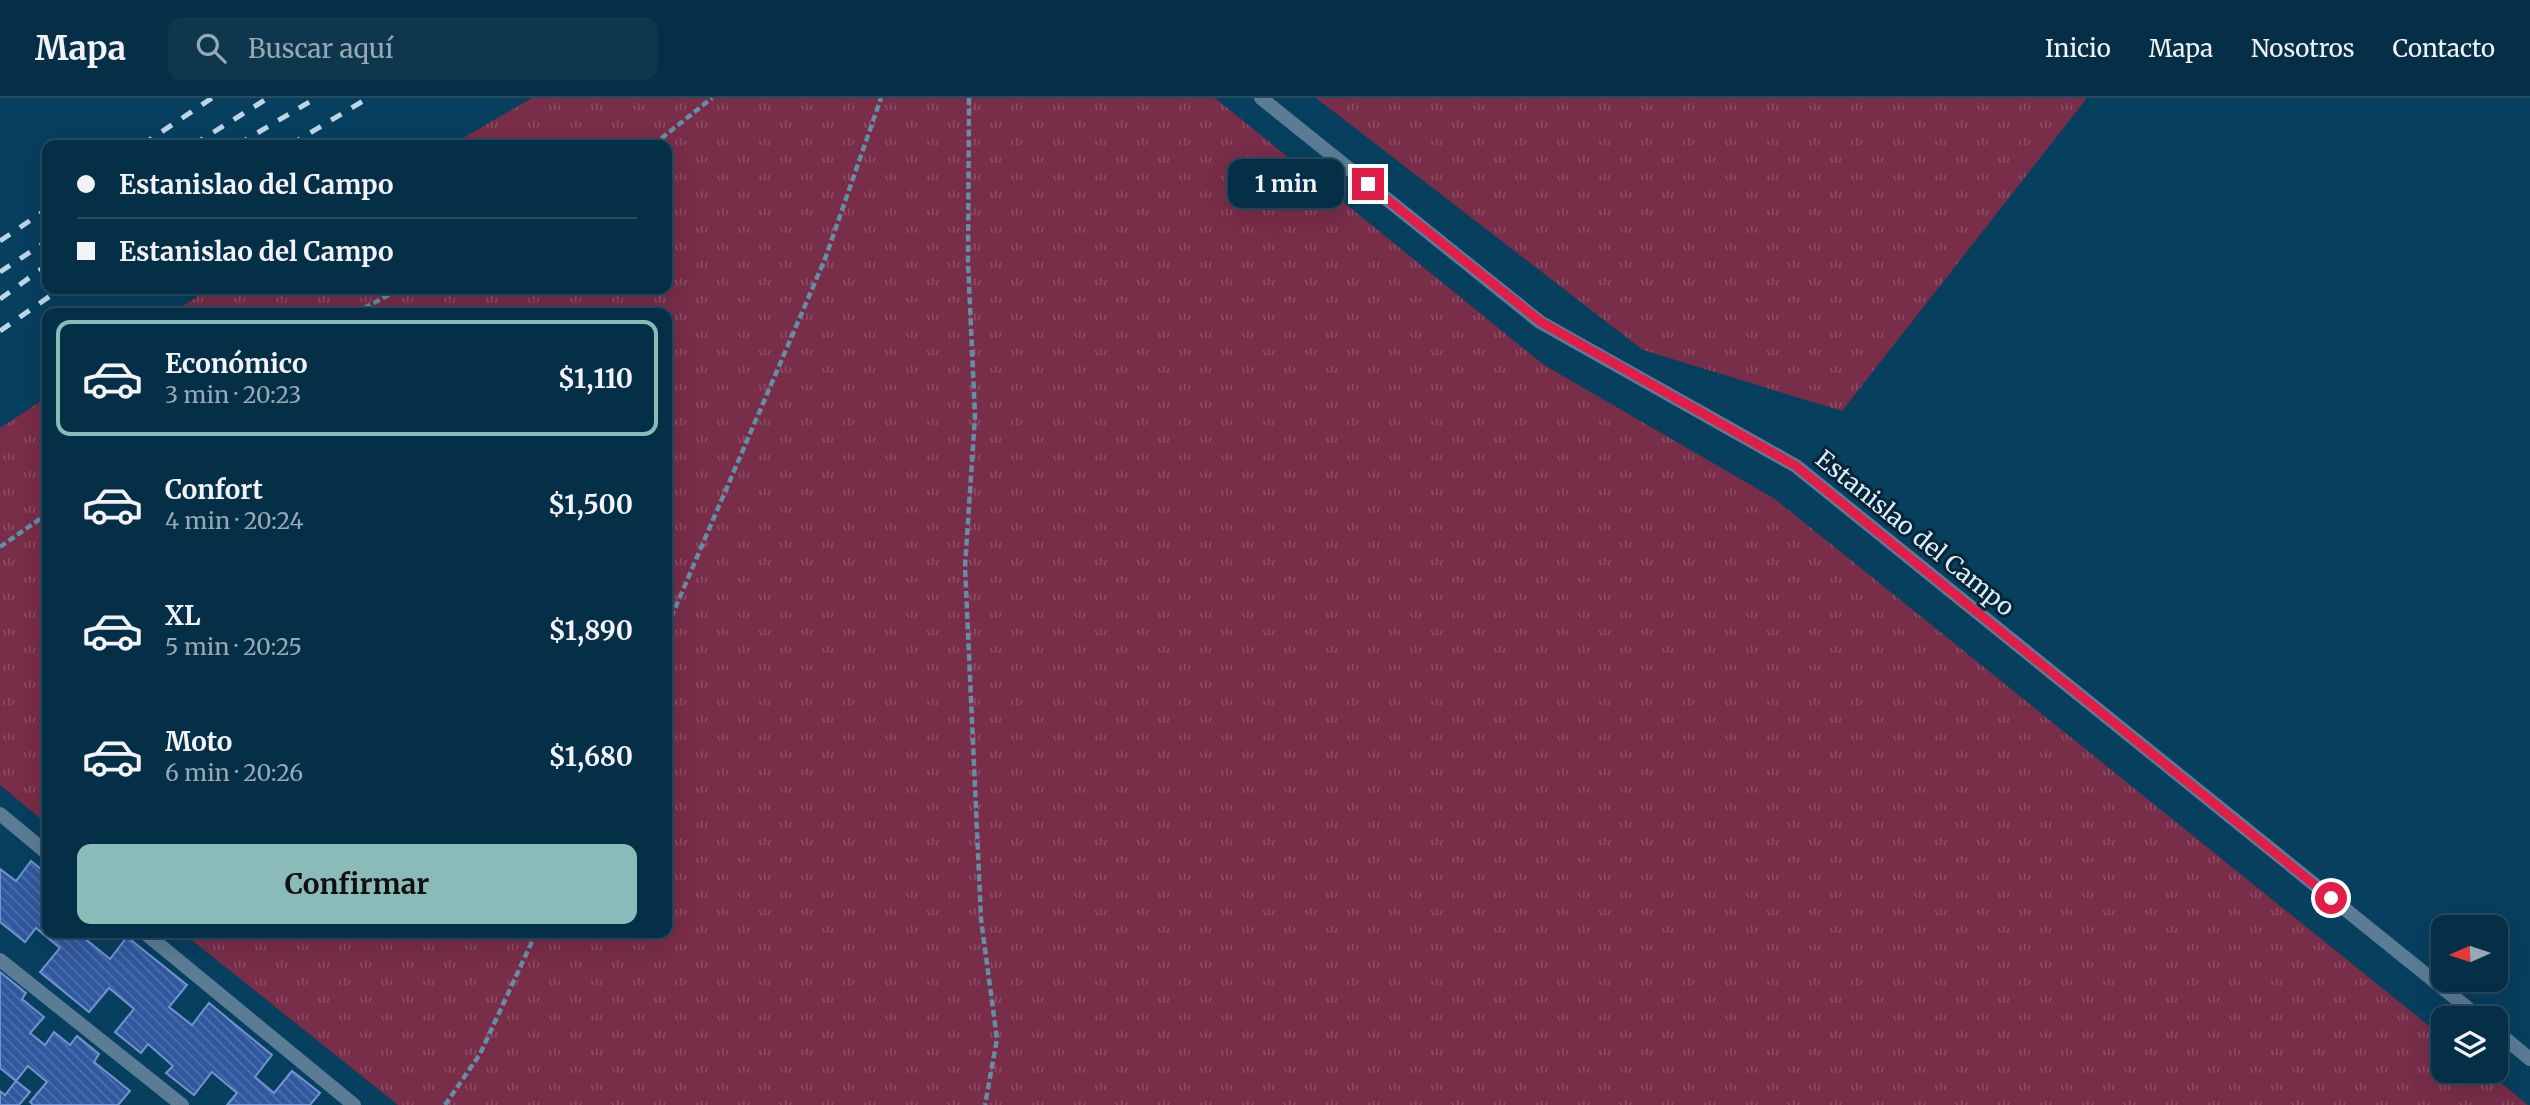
<!DOCTYPE html>
<html lang="es">
<meta charset="utf-8">
<style>
body{margin:0;font-family:Merriweather,serif;background:#0e374e;color:#f1f3f6;height:100vh;display:flex;flex-direction:column;font-size:26px;white-space:nowrap}
*{box-sizing:border-box;margin:0}
p{font-size:23px;color:#97a9b4}
.icon{flex:none;width:38px;height:38px;fill:none;stroke:currentColor;stroke-width:2;stroke-linecap:round;stroke-linejoin:round}
.map{position:relative;flex:1;overflow:hidden}
.side{position:absolute;left:42px;top:210px;width:630px;height:630px;display:flex;flex-direction:column;background:#052f47;border-radius:14px;box-shadow:0 7px 28px #0002,0 0 0 2px #264a60}
.side>*{flex:none}
.guide{position:absolute;left:42px;top:42px;width:630px;height:154px;border-radius:14px;box-shadow:0 7px 28px #0002,0 0 0 2px #264a60;display:grid;align-content:center;height:154px;padding:0 35px;background:#052f47}
.needle{width:46px;rotate:267deg}
.tools{position:absolute;left:2431px;top:817px;display:grid;gap:14px}
.tools a{display:grid;place-items:center;width:77px;height:77px;border-radius:14px;background:#052f47;box-shadow:0 7px 28px #0002,0 0 0 2px #264a60;font-size:35px}
.end{position:absolute;width:32px;height:32px;margin:-16px;border:9px solid #e11d48;background:#fff;box-shadow:0 0 0 4px #fff}
.from{border-radius:50%}
.bubble{position:absolute;height:49px;border-radius:14px;background:#052f47;box-shadow:0 7px 28px #0002,0 0 0 2px #264a60;font-size:23px;font-weight:700;line-height:49px;text-align:center}
.guide b{display:flex;align-items:center;gap:24px;height:66px;font-size:26px}
.guide b+b{border-top:2px solid #264a60}
.guide i{width:18px;height:18px;background:#f1f3f6}
ul{padding:12px 0 0;list-style:none}
li{display:flex;align-items:center;gap:21px;height:116px;margin:0 14px 10px;padding:0 21px;border:4px solid transparent;border-radius:14px}
li div{flex:1}
li b{display:block;font-size:26px}
li em{font-style:normal;font-weight:700}
li.selected{border-color:#8bbbb9}
li>.icon{width:63px;height:63px;stroke-width:1.5}
.action{display:flex;gap:14px;margin-top:auto;padding:14px 35px}
.action a{flex:1;height:80px;border-radius:14px;background:#8bbbb9;color:#111;font-size:28px;font-weight:700;line-height:80px;text-align:center}
header{display:flex;align-items:center;gap:42px;box-sizing:border-box;height:98px;padding:0 35px;background:#052f47;border-bottom:2px solid #264a60}
header strong{font-size:33px}
nav{display:flex;gap:38px;margin-inline-start:auto;font-size:24px}
.search{width:490px;height:63px;background:#0e374e;display:flex;align-items:center;gap:18px;box-sizing:border-box;padding:0 24px;border-radius:14px;color:#97a9b4;font-size:26px}
.map>svg:first-child{display:block}
.grass{fill:url(#grass-tufts)}
.building{fill:url(#building-back-hatch);stroke:#7294d0;stroke-width:2}
.lines{fill:none;stroke-linecap:round;stroke-linejoin:round}
.path{stroke:#658da5;stroke-width:4.5;stroke-dasharray:7 3.5;stroke-linecap:butt}
.service{stroke:#5a7c95;stroke-width:14}
.minor{stroke:#5a7c95;stroke-width:14}
.rail{stroke:#bdd6e7;stroke-width:5;stroke-dasharray:12 12;stroke-linecap:butt}
.route{stroke:#e11d48;stroke-width:9}
.labels{text-anchor:middle;dominant-baseline:central;stroke-width:6;stroke-linejoin:round;paint-order:stroke}
.street-label{font-size:24px;fill:#daeefd;stroke:#082537}
</style>
<header>
<strong>Mapa</strong>
<div class="search"><svg class="icon" aria-label="search" viewBox="0 0 24 24"><circle cx="10" cy="10" r="6"/><path d="M15 15l6 6"/></svg>Buscar aquí</div>
<nav><a>Inicio</a><a>Mapa</a><a>Nosotros</a><a>Contacto</a></nav>
</header>
<div class="map">
<svg width="2530" height="1007" viewBox="0 0 2530 1007">
<defs>
<pattern id="grass-tufts" width="24" height="20" patternUnits="userSpaceOnUse" patternTransform="scale(1.75)"><rect width="24" height="20" fill="#782d48"/><path d="M3 7l-1-3M5 7V3M7 7l1-3M15 17l-1-3M17 17v-4M19 17l1-3" fill="none" stroke="#8b4c63"/></pattern>
<pattern id="building-back-hatch" width="6" height="6" patternUnits="userSpaceOnUse" patternTransform="scale(1.75)"><rect width="6" height="6" fill="#30589e"/><path d="M-1 5l2 2M0 0l6 6M5-1l2 2" fill="none" stroke="#4d70ac"/></pattern>
</defs>
<rect width="100%" height="100%" fill="#073f5f"/>
<g class="grass">
<path d="M532,0H1215L1544,267L1775,401L2443,939V973H2486L2528,1007H398L183,835H667V215H172L209,191H667V47H451Z"/>
<path d="M1316,0H2087L1842,313L1643,252Z"/>
<path d="M47,299V726L0,687V330Z"/>
</g>
<g class="building">
<path d="M31,763L47,776V835H78L110,861L127,839L187,887L169,909L192,927L209,905L272,957L255,979L274,995L292,973L320,995L310,1007H227L237,995L212,974L194,997L166,975L173,968L148,946L141,955L115,934L134,911L109,890L89,914L40,874L60,850L36,830L25,844L0,824V771L16,783Z"/>
<path d="M0,874L26,895L22,901L44,919L30,935L45,947L54,934L70,947L77,938L99,956L94,964L130,993L118,1007H33L30,1004L47,984L28,968L16,983L0,970Z"/>
<path d="M16,983L30,994L19,1007H0V993L5,997Z"/>
</g>
<g class="lines">
<g class="path">
<path d="M969,0L968,164L975,318L965,469L981,821L997,941L985,1007"/>
<path d="M653,47L712,0"/>
<path d="M355,215L400,191"/>
<path d="M0,449L47,416"/>
<path d="M667,529L825,161L881,0"/>
<path d="M445,1007L480,956L536,835"/>
</g>
<path class="service" d="M0,862L182,1007"/>
<g class="minor">
<path d="M1261,0L1540,224L1796,368L2480,920"/>
<path d="M0,716L47,755"/>
<path d="M145,835L354,1007"/>
<path d="M2496,933L2530,961"/>
</g>
<g class="rail">
<path d="M142,47L212,0"/>
<path d="M193,47L268,0"/>
<path d="M237,47L316,0"/>
<path d="M290,47L368,0"/>
<path d="M0,143L47,111"/>
<path d="M0,174L47,143"/>
<path d="M0,201L47,167"/>
<path d="M0,233L60,191"/>
</g>
</g>
<g class="lines">
<path class="route" d="M1368,86L1541,224L1796,368L2331,800"/>
</g>
<g class="labels">
<g class="street-label">
<text transform="translate(1915 435) rotate(39)">Estanislao del Campo</text>
</g>
</g>
</svg>
<div class="tools">
<a><svg class="needle" viewBox="-14 -14 28 28"><path d="M0-13l5 13h-10z" fill="#e53935"/><path d="M0 13l5-13h-10z" fill="#97a9b4"/></svg></a>
<a><svg class="icon" aria-label="layers" viewBox="0 0 24 24"><path d="M12 4l9 5-9 5-9-5zM3 14l9 5 9-5"/></svg></a>
</div>
<i class="end from" style="left:2331px;top:800px"></i>
<i class="end" style="left:1368px;top:86px"></i>
<div class="bubble" style="left:1228px;top:61px;width:116px">1 min</div>
<div class="guide">
<b><i class="from"></i>Estanislao del Campo</b>
<b><i></i>Estanislao del Campo</b>
</div>
<section class="side">
<ul>
<li class="selected"><svg class="icon" aria-label="car" viewBox="0 0 24 24"><path d="M5 17H2v-5l4-1 3-4h7l3 4 3 1v5h-3M9 17h6M6 11h13"/><circle cx="7" cy="17" r="2"/><circle cx="17" cy="17" r="2"/></svg><div><b>Económico</b><p>3 min · 20:23</p></div><em>$1,110</em></li>
<li><svg class="icon" aria-label="car" viewBox="0 0 24 24"><path d="M5 17H2v-5l4-1 3-4h7l3 4 3 1v5h-3M9 17h6M6 11h13"/><circle cx="7" cy="17" r="2"/><circle cx="17" cy="17" r="2"/></svg><div><b>Confort</b><p>4 min · 20:24</p></div><em>$1,500</em></li>
<li><svg class="icon" aria-label="car" viewBox="0 0 24 24"><path d="M5 17H2v-5l4-1 3-4h7l3 4 3 1v5h-3M9 17h6M6 11h13"/><circle cx="7" cy="17" r="2"/><circle cx="17" cy="17" r="2"/></svg><div><b>XL</b><p>5 min · 20:25</p></div><em>$1,890</em></li>
<li><svg class="icon" aria-label="car" viewBox="0 0 24 24"><path d="M5 17H2v-5l4-1 3-4h7l3 4 3 1v5h-3M9 17h6M6 11h13"/><circle cx="7" cy="17" r="2"/><circle cx="17" cy="17" r="2"/></svg><div><b>Moto</b><p>6 min · 20:26</p></div><em>$1,680</em></li>
</ul>
<div class="action"><a>Confirmar</a></div>
</section>
</div>
